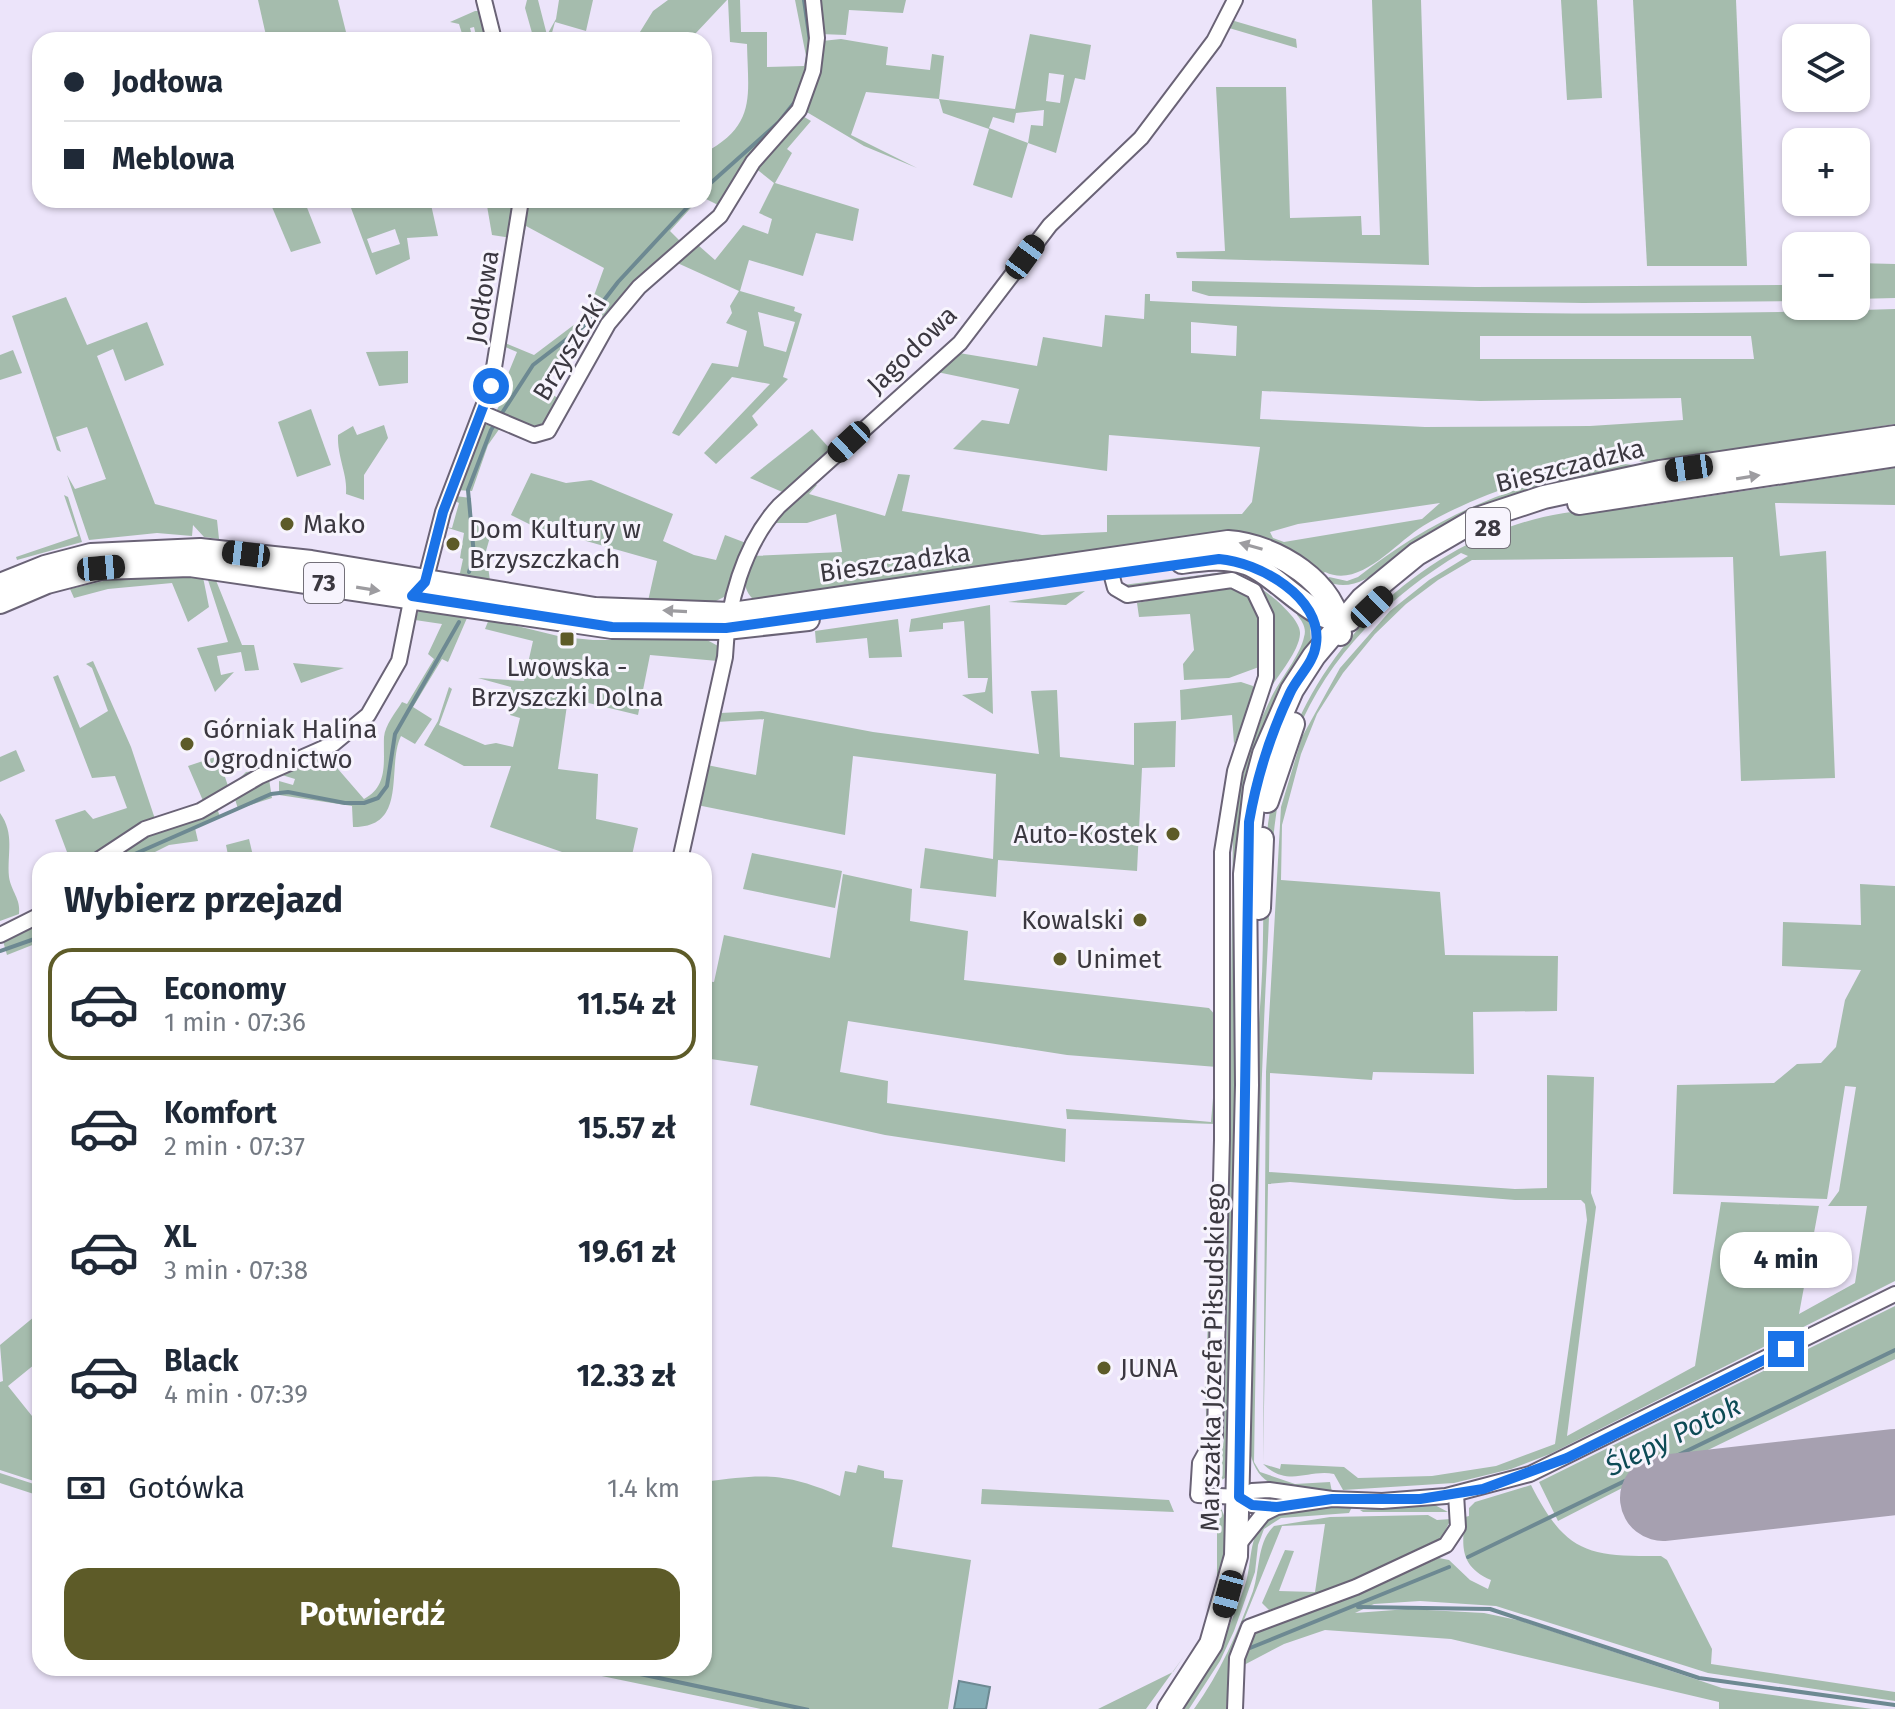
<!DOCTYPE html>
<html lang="pl">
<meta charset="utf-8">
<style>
body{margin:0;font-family:"Fira Sans",sans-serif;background:#f2f2f3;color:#1f2937;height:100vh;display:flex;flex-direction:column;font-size:30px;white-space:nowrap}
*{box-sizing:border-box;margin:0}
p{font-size:26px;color:#747a83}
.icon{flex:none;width:44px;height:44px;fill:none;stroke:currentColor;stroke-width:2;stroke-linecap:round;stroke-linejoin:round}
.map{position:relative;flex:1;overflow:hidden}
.sheet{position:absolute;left:32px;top:852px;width:680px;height:824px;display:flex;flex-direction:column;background:#fff;border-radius:24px;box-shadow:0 2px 6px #0004}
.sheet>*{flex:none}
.hud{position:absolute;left:32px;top:32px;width:680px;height:176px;border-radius:24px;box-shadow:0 2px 6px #0004;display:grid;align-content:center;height:176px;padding:0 32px;background:#fff}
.fabs{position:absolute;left:1782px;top:24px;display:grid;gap:16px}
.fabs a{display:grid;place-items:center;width:88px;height:88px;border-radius:16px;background:#fff;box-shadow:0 2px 6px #0004;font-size:40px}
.end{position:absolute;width:36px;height:36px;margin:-18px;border:10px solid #1a73e8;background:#fff;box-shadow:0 0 0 4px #fff}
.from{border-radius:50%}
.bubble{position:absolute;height:56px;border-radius:24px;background:#fff;box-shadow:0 2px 6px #0004;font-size:26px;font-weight:700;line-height:56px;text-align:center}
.car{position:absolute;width:24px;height:48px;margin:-24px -12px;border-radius:10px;box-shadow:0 0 6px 2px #0007;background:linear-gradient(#222 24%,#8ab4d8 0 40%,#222 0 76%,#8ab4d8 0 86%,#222 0)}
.hud b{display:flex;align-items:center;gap:28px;height:76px;font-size:30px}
.hud b+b{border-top:2px solid #e0e1e3}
.hud i{width:20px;height:20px;background:#1f2937}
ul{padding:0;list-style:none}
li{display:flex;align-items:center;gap:24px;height:112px;margin:0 16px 12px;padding:0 16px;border:4px solid transparent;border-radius:24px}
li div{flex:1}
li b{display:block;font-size:30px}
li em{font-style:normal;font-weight:700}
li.on{border-color:#5d5b28}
li>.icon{width:72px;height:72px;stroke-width:1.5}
h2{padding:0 32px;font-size:36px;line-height:96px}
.pay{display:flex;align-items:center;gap:20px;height:88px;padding:0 32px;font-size:30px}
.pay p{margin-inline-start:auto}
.button{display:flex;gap:16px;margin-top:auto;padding:16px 32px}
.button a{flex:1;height:92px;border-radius:24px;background:#5d5b28;color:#fff;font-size:32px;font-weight:700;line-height:92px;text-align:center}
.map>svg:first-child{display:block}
.green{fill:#a5bcad;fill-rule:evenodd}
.water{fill:#83acb5;stroke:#6d8992;stroke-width:2}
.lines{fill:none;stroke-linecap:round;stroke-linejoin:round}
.stream{stroke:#6d8992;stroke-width:4}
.runway{stroke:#a6a0b0;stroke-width:86}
.street-casing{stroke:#6a6376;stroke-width:18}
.primary-casing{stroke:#6a6376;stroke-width:26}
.street{stroke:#fff;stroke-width:14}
.primary{stroke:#fff;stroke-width:22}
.oneway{fill:#9d9ca0}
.route{stroke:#1a73e8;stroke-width:10}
.poi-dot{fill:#5d5b28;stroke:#f7f4fd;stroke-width:3}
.labels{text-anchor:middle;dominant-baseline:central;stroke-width:6;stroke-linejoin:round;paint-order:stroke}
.shield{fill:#f7f4fd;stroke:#737079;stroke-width:2}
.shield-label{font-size:24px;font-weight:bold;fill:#3b3840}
.street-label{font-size:26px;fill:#3b3840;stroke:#f7f4fd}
.poi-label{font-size:26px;fill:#3b3840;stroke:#f7f4fd;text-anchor:start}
.water-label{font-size:28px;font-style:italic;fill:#0d4b56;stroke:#f7f4fd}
</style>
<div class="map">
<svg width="1895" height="1709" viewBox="0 0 1895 1709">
<rect width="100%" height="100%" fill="#ece4fa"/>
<g class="green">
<path d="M258,0H338L348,40H267Z"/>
<path d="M527,0H538L547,35L556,19L559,0H593L586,31L555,22L550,40H534L525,8Z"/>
<path d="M668,0H727L695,34V40H635L653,11Z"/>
<path d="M728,0H740L741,32H767V67L804,66L806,56L795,0H810L814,42L797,104L720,206L704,198V153C757,125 748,96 747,44L730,42Z"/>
<path d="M817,0H906L903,13L849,10L846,35L820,34Z"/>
<path d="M1372,0H1421L1429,265L1177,258L1176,252L1225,251L1216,87H1286L1290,218L1361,216L1362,235H1380Z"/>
<path d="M1561,0H1597L1602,98L1567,100Z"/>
<path d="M1633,0H1736L1747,266H1647Z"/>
<path d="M475,11H481L490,40H477L474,27L470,28L473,40H464L459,24L450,22Z"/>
<path d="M1231,20L1296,39L1297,48L1229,28Z"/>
<path d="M1030,34L1091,45L1085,80L1075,78L1056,153L1028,143L1012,198L973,185L989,129L943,113L939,99L866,92L851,135L917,168L864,146L805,111L822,41L841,39L888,47L886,65L930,70L932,54L944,56L939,99L1015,109ZM1049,73L1064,75L1060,103L1046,101ZM1044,110L1043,126L1031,125L1028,143L989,128L993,117L1014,123L1016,113Z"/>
<path d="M801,115L811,121L787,149L792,153L775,183L859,209L853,241L816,233L803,276L749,260L740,291L795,307L794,311L802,314L783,377L788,379L752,416L758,425L716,464L704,453L770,384L732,377L679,436L672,433L712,363L738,367L747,331L726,323L732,313L730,306L739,291L673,261L698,245L715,260L743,225L768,234L772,219L759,213L774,183L754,167ZM758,312L795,322L786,352L764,346Z"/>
<path d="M269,200H304L321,243L291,252Z"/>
<path d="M348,200H430L438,236L407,238L410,259L376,275ZM395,229L400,244L372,253L367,239Z"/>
<path d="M486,200H515L511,238L492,235Z"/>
<path d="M524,200H698L670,231L684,245L601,327L588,325L580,332L558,369L554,367L542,387L559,399L548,427L539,431L495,414L510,383L506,379L517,352L503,346L505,343L534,355L587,315L604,268L526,226L520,254H517Z"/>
<path d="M1856,263L1895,264V298L1856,299Z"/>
<path d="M1192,281L1475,287L1796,285V301L1583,303L1209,296L1192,291Z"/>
<path d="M1145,294H1150V301C1398,314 1647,317 1895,309V424L1650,462C1642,462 1634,460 1626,460C1568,462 1472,496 1423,526C1395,543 1360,589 1325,572L1319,577L1275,547L755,601C739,587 746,574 750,556L842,552L836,514L807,523H771L812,483L817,485L809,494L885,516L898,474L910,475L902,511L1042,535L1107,532V515L1242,514L1252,502L1260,447L1109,435L1107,471L953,449L982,420L1009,424L1019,389L937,372L958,348L964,349L959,353L1037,366L1043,337L1102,347L1105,315L1144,319ZM1191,322L1237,326L1236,356L1191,353ZM1480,336H1751L1754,359H1480ZM1262,391L1480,401L1681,398L1683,420L1590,426L1425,427L1260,419ZM1440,503L1422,519L1284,542L1273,538L1270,532L1298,524Z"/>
<path d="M66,297L87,345L147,322L164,365L125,381L113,349L97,356L155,504L217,520L219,539L204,537L193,525L192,536L157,533L89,540L67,475L75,489L106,479L87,427L56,437L61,452L57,450L12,316Z"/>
<path d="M13,350L22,373L0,380V355Z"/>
<path d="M408,351V383L379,386L366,352Z"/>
<path d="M311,409L331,465L297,477L278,422Z"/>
<path d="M490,423L500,428L488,445L472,491L456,490L483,426Z"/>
<path d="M384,425L388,438L364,475V500L346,494C348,475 337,457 338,435L353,426L357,435Z"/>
<path d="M812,429L832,451L787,494L750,478Z"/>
<path d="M1624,464L1644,466C1568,482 1494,495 1426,534C1396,552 1363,599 1326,581L1329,577L1347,581L1358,577C1442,511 1519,481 1624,464Z"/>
<path d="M1895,468V505L1775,503L1780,556L1826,551L1835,778L1741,781L1733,557L1472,560L1438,580L1406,604L1375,634L1343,673L1317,714L1301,754L1282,825L1281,880L1440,892L1445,955L1558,956L1557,1011L1473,1012L1474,1074L1373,1072L1372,1080L1270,1073L1269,1172L1515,1189L1547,1188V1075L1594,1077L1591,1193L1596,1207L1567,1436L1695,1366L1721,1202L1819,1206L1799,1314L1855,1283L1867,1206H1828L1839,1191L1856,1087L1845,1086L1827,1199L1673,1194L1677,1085L1774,1083L1797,1064L1821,1063L1836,1047L1845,1000L1861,970L1782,966L1783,922L1861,925L1860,884L1895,886V1281L1550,1454L1511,1469L1454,1483L1343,1490L1334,1474C1308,1469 1288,1488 1263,1464L1266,1072L1281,807L1302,737L1340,668L1390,611L1429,580L1468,556L1461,553C1390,595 1328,656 1297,733C1267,811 1272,879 1267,960C1258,1127 1257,1294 1254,1462L1260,1472L1295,1484L1330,1482L1332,1492C1296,1488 1260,1497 1250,1452C1250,1300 1250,1145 1261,993C1265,936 1261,879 1268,824C1286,687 1387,565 1518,524C1555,512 1593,509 1631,505L1632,508ZM1290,1182L1515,1200H1581L1585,1204L1587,1220L1555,1444L1496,1466L1432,1476L1358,1478L1344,1467L1281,1464L1280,1469L1263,1464L1268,1184Z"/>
<path d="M531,473L566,483L591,480L673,514L663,541L694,555L716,560L725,535L746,543L732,593L714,602L648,601L657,561L533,526L511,515Z"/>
<path d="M64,495L68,497L82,542L17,560L16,557L78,536Z"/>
<path d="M455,496L471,498L472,522L492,530L486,551L490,581L448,574L460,573L463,559L460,558L464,533L445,527L452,528L459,503L453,500Z"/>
<path d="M1232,571C1249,577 1302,615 1300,634C1299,651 1279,674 1270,689C1276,669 1273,648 1272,627C1267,546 1186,580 1132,589L1123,585Z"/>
<path d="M167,576L203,577L209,607L188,622L172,583L108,589L74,598L70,589L116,578Z"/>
<path d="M207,577L215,578L242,645H254L259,670L245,671L241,652L217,656L221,675L234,672L215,692L197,648L228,642Z"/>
<path d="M1230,584C1269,600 1259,631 1259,667L1229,678L1184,680L1183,664L1194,650L1190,614L1139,617L1137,603Z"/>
<path d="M1085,591L1066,605L1008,602L1077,592Z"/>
<path d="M990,605L993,714L962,695L985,692L988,678H968L964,621L943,623V629L909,632L911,619Z"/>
<path d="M424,609L467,618L448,662L442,659L413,707L432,719L415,744L401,736C386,767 409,828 353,827L352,806L279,795V781L293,785L295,779L282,775L284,771L325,754L364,799C389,786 383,760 384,737C385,725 396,712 402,702L407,704L434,659L428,654L442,624L415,620L418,612Z"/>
<path d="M1301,611L1310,623L1311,642L1293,670L1244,799L1239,831L1228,1476L1217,1483L1224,1439L1227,1325L1233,830C1239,784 1250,740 1271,698C1279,681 1301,654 1304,637C1307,628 1302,621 1297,615Z"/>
<path d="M489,619L562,637L593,640H707L720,647L718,661L650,655L638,715L568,698L558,769L598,774L596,819L638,828L631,860H585L490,827L511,766H464L424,745L438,721L449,687L452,689L439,725L485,745L496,743L513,747L520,718L510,715L511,687L478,678L524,681L533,641L485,629Z"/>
<path d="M898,619L902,657L869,658L867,638L816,643L815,631Z"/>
<path d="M93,661L131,747L155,819L129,830L90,860H70L55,820L85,810L93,819L127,808L115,776L92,778L53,677L58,675L80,728L108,711L92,668L86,664Z"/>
<path d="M293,663L344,668L301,683Z"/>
<path d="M1241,682L1253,686L1255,695L1234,744L1232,715L1181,720L1180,690Z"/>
<path d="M1057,690L1060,757L1134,765V723L1176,721L1175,767L1142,768L1137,871L998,860L996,897L920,888L925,848L993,859L996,774L853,756L845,835L697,805L707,765L756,775L764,719L717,722L720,713L762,711L873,732L1039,754L1031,691Z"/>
<path d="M16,750L25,771L0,782V757Z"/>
<path d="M218,756L229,789L246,772L265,770L204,803L188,766Z"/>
<path d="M269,779L272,798L238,809L235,799Z"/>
<path d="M217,808L220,817L195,828L198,841L169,845L139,860H101L120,845Z"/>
<path d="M0,813C15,834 7,853 9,877C11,891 21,899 19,914L0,921Z"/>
<path d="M249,839L254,860H229L226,845Z"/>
<path d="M752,853L842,871L835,908L743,889Z"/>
<path d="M843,874L912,889L910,921L968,931L964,980L1209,1008L1216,1016L1217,1067L1067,1055L848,1021L840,1072L888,1081L887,1103L1066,1129L1065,1162L885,1135L750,1105L758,1066L704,1058V981L714,982L724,935L830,958Z"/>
<path d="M40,918V942L7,955L3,941Z"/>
<path d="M1213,1098L1215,1124L1067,1119L1066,1109L1211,1122Z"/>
<path d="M1214,1194L1209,1432L1207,1439L1205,1386Z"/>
<path d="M1895,1306V1359L1677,1465L1665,1466L1558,1521L1539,1482Z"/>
<path d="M40,1312V1360L8,1386L40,1426V1483L0,1470V1382L3,1381L0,1345Z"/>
<path d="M858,1465L884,1471V1478L903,1480L892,1547L971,1560L948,1709H809L617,1668H704V1482C763,1474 784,1472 840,1496L845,1471L856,1473Z"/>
<path d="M0,1473L40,1486V1496L0,1483Z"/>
<path d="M1531,1485C1565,1552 1587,1557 1661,1556L1667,1560L1712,1649L1711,1664L1895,1692V1701L1708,1673L1496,1606L1420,1601L1374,1604L1355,1613L1408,1609L1484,1613L1522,1621L1722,1688L1872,1709H1719V1702L1451,1639L1325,1630L1284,1644L1242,1666L1251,1633L1263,1626L1345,1599L1439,1558L1449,1560L1470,1580L1488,1589L1491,1580C1459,1566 1462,1546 1465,1517L1469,1516V1508L1475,1502Z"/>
<path d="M982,1489L1169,1500L1174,1512L981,1504Z"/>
<path d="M1217,1504C1232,1515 1229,1568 1217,1579Z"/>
<path d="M1433,1504L1448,1512H1363L1360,1510Z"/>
<path d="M1352,1507L1349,1513L1281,1518L1264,1529L1258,1545L1255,1572L1234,1631L1220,1661L1189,1709H1182C1211,1672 1228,1632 1244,1588C1253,1565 1247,1536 1267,1519C1282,1506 1332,1507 1352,1507Z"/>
<path d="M1428,1515L1437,1520L1451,1519L1440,1541L1334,1589L1269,1610L1262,1603L1285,1550L1294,1551L1279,1591L1315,1592L1325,1524L1282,1526L1233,1647L1226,1709H1194C1220,1673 1238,1632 1253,1591C1260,1570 1257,1542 1274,1526L1330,1517Z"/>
<path d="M1184,1656L1146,1709H1098L1173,1672Z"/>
<path d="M563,1668H607L799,1709H761Z"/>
</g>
<g class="water">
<path d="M607,1668H617L809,1709H799Z"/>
<path d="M959,1681L990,1687L986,1709H954Z"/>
</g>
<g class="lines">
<g class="stream">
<path d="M804,0L810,41"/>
<path d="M704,189L779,122L794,103"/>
<path d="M469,572L474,555L468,490L491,430L533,365L585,325L618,282L694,200"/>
<path d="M121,860L271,794L288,792L345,803H364L378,798L387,786L395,734L459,622"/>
<path d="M0,951L40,937"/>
<path d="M1468,1557L1895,1350"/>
<path d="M1358,1607L1490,1609L1699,1678L1895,1705"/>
<path d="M1250,1648L1449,1567"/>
</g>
<path class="runway" d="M1663,1498L1895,1472"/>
<g class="street-casing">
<g id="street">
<path d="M484,0L494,40"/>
<path d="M482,413L534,435L548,431L608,324L639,287L720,216L753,162L799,110L813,71L817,38L813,0"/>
<path d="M1111,573L1115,588L1127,595L1232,580L1254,591L1266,616V677L1235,771L1222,852V1140L1215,1436L1200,1463L1198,1495L1239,1497L1252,1491L1269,1490L1332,1499"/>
<path d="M98,860L145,829L200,811L260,776L333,744L368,715L399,661L412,596L425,582L443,512L491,386L521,200"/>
<path d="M680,860L725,657C727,605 743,545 779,506L960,343L1050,225L1141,138L1214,41L1235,0"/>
<path d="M0,935L40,915"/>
<path d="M1239,1497L1252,1505L1276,1507"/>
<path d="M1238,1545L1263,1514L1277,1507L1332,1499L1382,1501L1446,1496L1530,1474L1895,1294"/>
<path d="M1235,1709L1237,1658L1249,1627L1356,1587L1446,1545L1458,1527L1456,1494"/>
</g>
</g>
<g class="primary-casing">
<g id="primary">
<path d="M1579,503L1895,455"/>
<path d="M1182,562C1203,559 1225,556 1246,563C1279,575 1315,626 1349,620"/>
<path d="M0,585L45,567L91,555L200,550L311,562L595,609L732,614L1228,542C1275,545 1339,584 1340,634"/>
<path d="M0,602L47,582L101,568L190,565L612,627L726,628L808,619"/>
<path d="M1267,801L1293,724"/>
<path d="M1259,908L1262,839"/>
<path d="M1169,1709L1211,1644L1236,1556L1247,1085L1245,874L1255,788L1264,754L1292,690L1314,656L1362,599L1417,554L1477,519L1544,497L1660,472L1895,437"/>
</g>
</g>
<use href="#street" class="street"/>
<use href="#primary" class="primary"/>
</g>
<defs><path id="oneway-solid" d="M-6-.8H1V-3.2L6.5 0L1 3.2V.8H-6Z" transform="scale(2)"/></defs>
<g class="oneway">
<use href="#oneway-solid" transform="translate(1748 477) rotate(-9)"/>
<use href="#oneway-solid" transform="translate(1251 546) rotate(-164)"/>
<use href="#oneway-solid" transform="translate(368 589) rotate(9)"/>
<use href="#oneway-solid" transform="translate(675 611) rotate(-177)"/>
</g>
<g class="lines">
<path class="route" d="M491,386L443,512L425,582L412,596L612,627L726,628L1219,559C1258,562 1323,597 1316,644C1314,663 1298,676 1290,693C1270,735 1257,776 1249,822L1239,1497L1252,1505L1277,1507L1332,1499H1420L1483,1489L1567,1458L1786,1349"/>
</g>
<g class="poi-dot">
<circle cx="287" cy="524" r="8"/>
<circle cx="453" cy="544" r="8"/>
<rect x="559" y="631" width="16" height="16" rx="4"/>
<circle cx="187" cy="744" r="8"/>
<circle cx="1173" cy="834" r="8"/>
<circle cx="1140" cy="920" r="8"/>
<circle cx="1060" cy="959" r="8"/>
<circle cx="1104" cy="1368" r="8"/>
</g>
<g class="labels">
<g class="shield">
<rect x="1466" y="508" width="44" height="40" rx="6"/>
<rect x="304" y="563" width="40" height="40" rx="6"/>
</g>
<g class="shield-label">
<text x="1488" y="528">28</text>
<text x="324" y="583">73</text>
</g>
<g class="street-label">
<text transform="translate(483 297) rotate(-81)">Jodłowa</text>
<text transform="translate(570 348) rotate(-59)">Brzyszczki</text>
<text transform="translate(912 350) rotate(-44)">Jagodowa</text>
<text transform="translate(1570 466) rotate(-14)">Bieszczadzka</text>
<text transform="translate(895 563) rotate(-8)">Bieszczadzka</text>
<text transform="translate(1213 1357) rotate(-89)">Marszałka Józefa Piłsudskiego</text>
</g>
<g class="poi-label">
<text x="303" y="524">Mako</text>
<text x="469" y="529">Dom Kultury w<tspan x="469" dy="30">Brzyszczkach</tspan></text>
<text x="567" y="667" text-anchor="middle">Lwowska -<tspan x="567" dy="30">Brzyszczki Dolna</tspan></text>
<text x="203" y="729">Górniak Halina<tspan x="203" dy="30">Ogrodnictwo</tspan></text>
<text x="1157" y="834" text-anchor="end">Auto-Kostek</text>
<text x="1124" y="920" text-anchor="end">Kowalski</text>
<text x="1076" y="959">Unimet</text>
<text x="1120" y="1368">JUNA</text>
</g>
<g class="water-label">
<text transform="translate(1673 1436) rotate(-26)">Ślepy Potok</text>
</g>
</g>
</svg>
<div class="fabs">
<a><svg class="icon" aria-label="layers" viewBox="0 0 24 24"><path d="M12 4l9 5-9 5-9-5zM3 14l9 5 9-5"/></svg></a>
<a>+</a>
<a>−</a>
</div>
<i class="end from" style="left:491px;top:386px"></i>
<i class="end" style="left:1786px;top:1349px"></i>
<div class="bubble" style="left:1720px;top:1232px;width:132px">4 min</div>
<i class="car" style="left:1025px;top:257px;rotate:36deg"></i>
<i class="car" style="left:849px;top:442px;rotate:227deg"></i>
<i class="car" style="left:1689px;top:468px;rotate:262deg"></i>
<i class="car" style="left:246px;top:554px;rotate:277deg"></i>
<i class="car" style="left:101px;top:568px;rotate:85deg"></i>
<i class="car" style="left:1372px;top:607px;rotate:46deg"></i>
<i class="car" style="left:1228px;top:1594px;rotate:195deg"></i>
<div class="hud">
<b><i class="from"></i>Jodłowa</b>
<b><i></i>Meblowa</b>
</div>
<section class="sheet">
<h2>Wybierz przejazd</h2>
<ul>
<li class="on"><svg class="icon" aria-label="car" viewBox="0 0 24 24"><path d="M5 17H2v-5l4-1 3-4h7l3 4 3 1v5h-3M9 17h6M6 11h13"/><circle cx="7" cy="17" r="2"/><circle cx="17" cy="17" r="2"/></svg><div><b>Economy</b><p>1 min · 07:36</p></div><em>11.54 zł</em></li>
<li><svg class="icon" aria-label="car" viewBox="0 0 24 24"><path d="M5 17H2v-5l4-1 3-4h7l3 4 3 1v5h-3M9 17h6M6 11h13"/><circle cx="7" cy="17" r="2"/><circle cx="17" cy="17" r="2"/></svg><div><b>Komfort</b><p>2 min · 07:37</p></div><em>15.57 zł</em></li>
<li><svg class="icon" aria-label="car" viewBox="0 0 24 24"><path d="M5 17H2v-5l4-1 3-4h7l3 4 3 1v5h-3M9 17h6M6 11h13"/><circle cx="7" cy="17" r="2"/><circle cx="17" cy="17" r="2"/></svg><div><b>XL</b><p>3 min · 07:38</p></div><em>19.61 zł</em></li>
<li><svg class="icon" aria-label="car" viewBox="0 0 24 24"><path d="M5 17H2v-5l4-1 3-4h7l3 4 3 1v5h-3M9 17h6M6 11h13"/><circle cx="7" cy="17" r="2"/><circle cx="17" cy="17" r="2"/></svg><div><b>Black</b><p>4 min · 07:39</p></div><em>12.33 zł</em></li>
</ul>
<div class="pay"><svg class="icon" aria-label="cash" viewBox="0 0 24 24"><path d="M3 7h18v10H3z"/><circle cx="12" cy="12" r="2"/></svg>Gotówka<p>1.4 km</p></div>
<div class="button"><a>Potwierdź</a></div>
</section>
</div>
